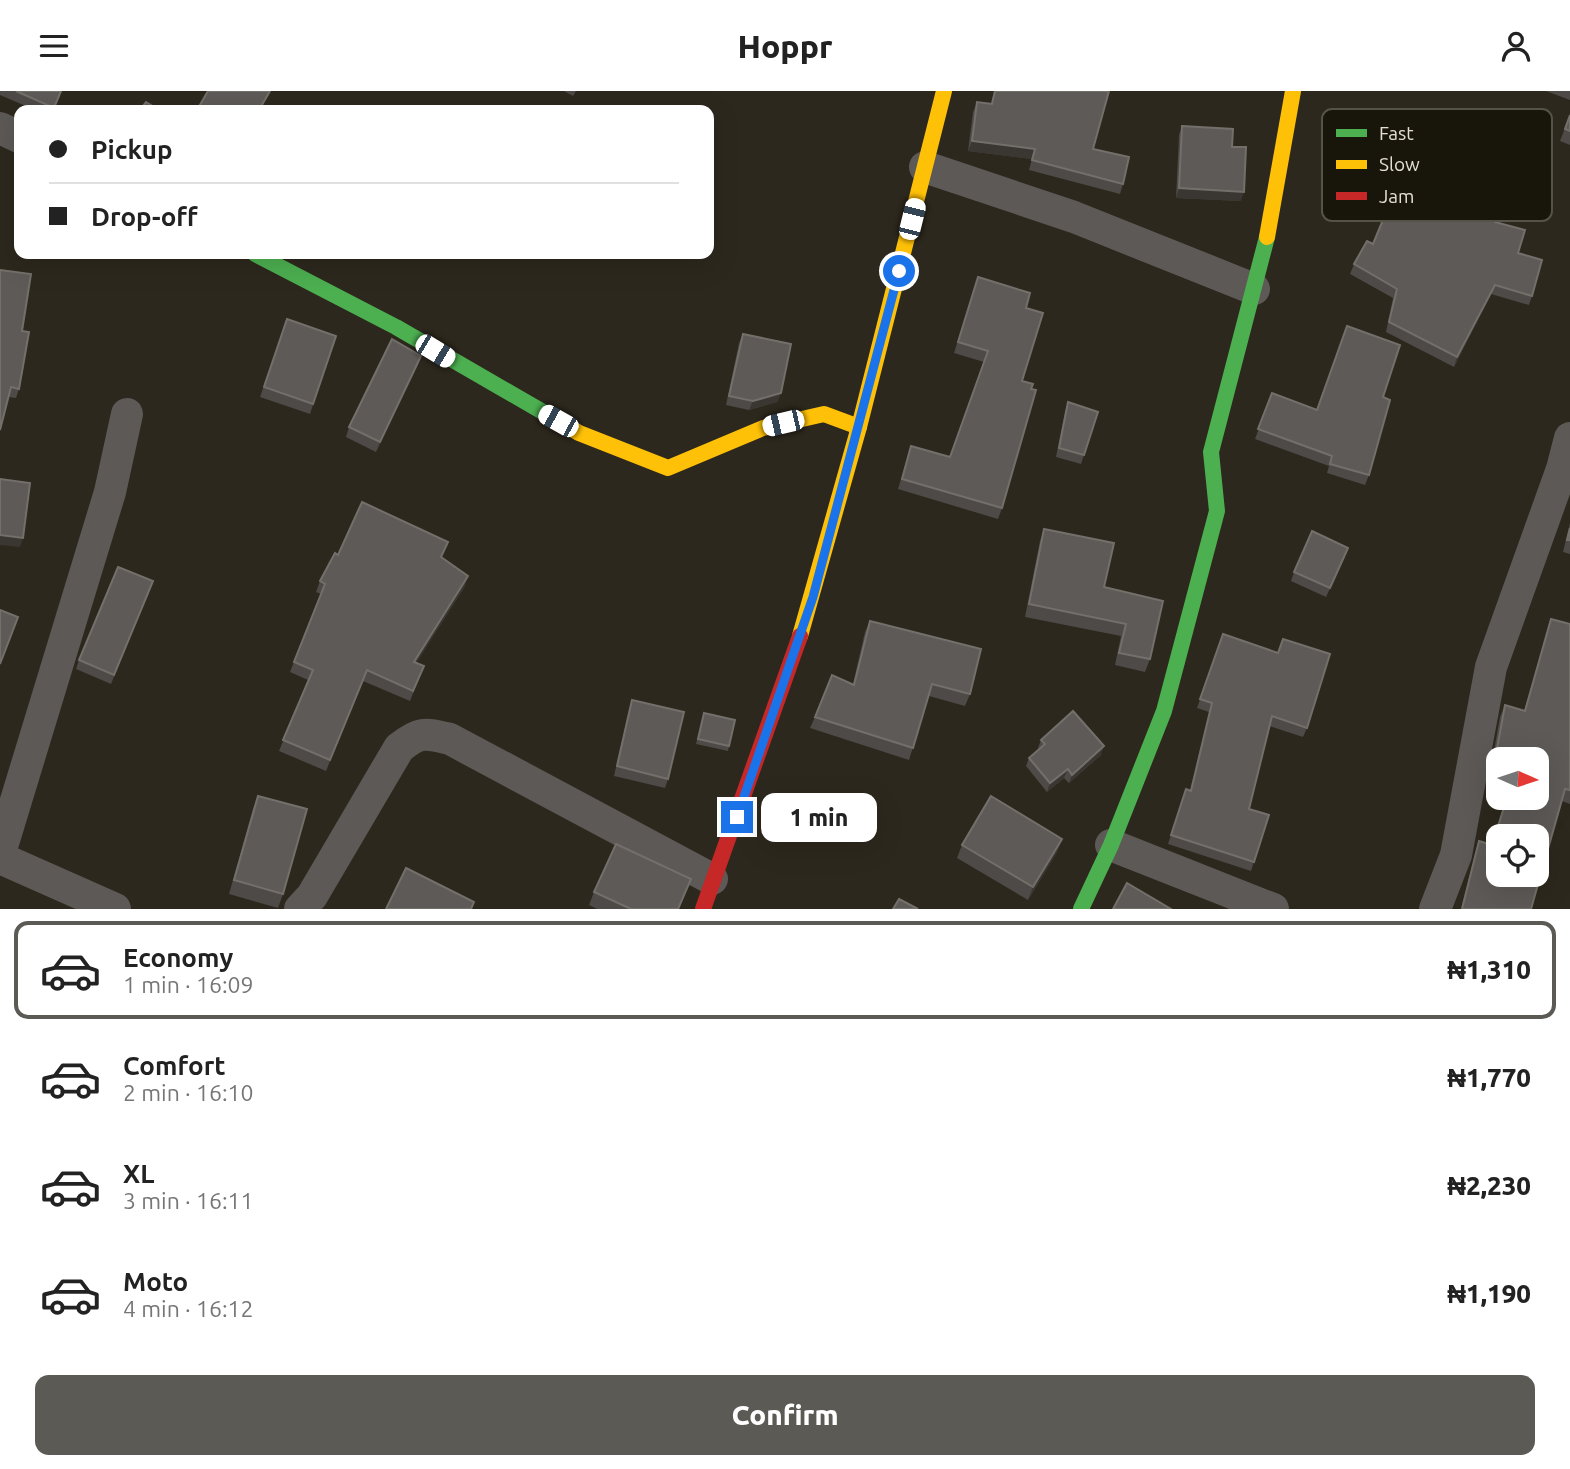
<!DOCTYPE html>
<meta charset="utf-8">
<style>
body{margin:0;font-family:Ubuntu,sans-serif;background:#f2f2f2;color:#222;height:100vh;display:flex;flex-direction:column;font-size:26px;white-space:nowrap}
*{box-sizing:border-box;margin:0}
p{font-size:23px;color:#767676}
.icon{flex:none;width:38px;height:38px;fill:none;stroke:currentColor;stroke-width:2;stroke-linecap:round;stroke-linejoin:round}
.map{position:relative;height:818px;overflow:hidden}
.details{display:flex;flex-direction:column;background:#fff;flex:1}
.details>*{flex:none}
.hud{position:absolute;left:14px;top:14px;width:700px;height:154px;border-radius:14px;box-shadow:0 7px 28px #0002;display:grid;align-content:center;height:154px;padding:0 35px;background:#fff}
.needle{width:46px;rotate:93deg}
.fabs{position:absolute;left:1486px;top:656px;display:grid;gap:14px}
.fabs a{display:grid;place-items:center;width:63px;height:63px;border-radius:14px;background:#fff;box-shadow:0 7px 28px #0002;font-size:35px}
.end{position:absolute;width:32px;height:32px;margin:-16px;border:9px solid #1a73e8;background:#fff;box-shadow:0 0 0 4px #fff}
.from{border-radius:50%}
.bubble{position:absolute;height:49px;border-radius:14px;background:#fff;box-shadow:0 7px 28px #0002;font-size:23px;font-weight:800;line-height:49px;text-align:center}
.car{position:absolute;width:21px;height:42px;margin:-21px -10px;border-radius:9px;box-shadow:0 0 5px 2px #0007;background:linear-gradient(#fff 24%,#345 0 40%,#fff 0 76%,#345 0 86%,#fff 0)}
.hud b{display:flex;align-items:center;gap:24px;height:66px;font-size:26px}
.hud b+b{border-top:2px solid #e0e0e0}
.hud i{width:18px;height:18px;background:#222}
ul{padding:12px 0 0;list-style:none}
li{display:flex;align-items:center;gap:21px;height:98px;margin:0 14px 10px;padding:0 21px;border:4px solid transparent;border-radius:14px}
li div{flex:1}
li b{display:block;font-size:26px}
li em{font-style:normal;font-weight:800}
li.active{border-color:#5c5a55}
li>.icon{width:63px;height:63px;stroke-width:1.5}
.primary-button{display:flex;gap:14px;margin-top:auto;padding:14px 35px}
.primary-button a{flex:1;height:80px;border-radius:14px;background:#5c5a55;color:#fff;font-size:28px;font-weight:800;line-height:80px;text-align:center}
header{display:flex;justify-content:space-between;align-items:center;height:91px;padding:0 35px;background:#fff;font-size:32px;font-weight:800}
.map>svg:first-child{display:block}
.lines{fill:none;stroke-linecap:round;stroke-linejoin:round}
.street{stroke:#5d5956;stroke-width:32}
.fast{stroke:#4caf50;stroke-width:16}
.slow{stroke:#ffc107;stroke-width:16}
.jam{stroke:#c62828;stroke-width:16}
.wall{fill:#4d4a48}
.shaded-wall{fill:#3a3631}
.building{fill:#5e5a57;stroke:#736f6a;stroke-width:2;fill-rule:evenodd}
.route{stroke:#1a73e8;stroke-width:9}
.key{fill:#18150b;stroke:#555247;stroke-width:2}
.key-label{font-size:19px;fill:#e4dfd2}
</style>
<header><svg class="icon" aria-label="menu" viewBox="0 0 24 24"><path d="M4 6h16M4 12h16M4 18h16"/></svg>Hoppr<svg class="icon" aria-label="person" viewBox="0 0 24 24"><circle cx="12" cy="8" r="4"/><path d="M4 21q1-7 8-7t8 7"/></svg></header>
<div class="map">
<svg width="1570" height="818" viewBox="0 0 1570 818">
<rect width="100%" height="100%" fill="#2d281d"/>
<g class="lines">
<g class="street">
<path d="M0,37L19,46"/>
<path d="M925,76L1074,126L1254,198"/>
<path d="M1111,754L1273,818"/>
<path d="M0,762L110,401L127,323"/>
<path d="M0,767L115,818"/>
<path d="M300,818L312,805L399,657C420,640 425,642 450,648L712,788"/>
<path d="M1435,818L1456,764L1491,576L1562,378L1570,347"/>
</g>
<g class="fast">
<path d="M255,163L396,236L562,332"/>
<path d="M1081,818L1111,754L1164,620L1217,420L1211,361L1267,146"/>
</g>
<g class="slow">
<path d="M1267,146L1293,0"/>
<path d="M562,332L579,342L668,377L763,337L824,323L859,336"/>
<path d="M800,545L859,336L944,0"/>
</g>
<path class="jam" d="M703,818L800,545"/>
</g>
<g class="wall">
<path d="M0,0H62L53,19H35L0,4Z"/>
<path d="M564,0H576L573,5Z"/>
<path d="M994,0H1109L1093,58L1123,93L1120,103L1029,79L1032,68L968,60L973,21L977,11L991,13Z"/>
<path d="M1546,0H1570V9Z"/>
<path d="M1570,24V54L1560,50Z"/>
<path d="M1182,35L1232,56L1241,110L1176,107L1179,44Z"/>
<path d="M1471,52L1495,131L1518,162L1532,205L1529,214L1491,203L1454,276L1386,241L1393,207L1350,183L1354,173L1373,153L1450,126Z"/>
<path d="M978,186L1026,217L1022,290L1002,417L998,428L898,398L911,355L950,366L984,271L954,262Z"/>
<path d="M287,228L336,245L310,323L260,306Z"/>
<path d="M22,240L19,298L16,307L9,306Z"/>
<path d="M743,243L781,302L777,311L749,319L726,314L739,252Z"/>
<path d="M421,265L418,274L376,361L346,346L349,336Z"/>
<path d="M1272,302L1317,319L1383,306L1369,384L1365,394L1327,382L1329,375L1255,348Z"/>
<path d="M1068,311L1084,364L1081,373L1056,366L1065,321Z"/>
<path d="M1570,432V463L1563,461Z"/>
<path d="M1044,438L1104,496L1150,568L1145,581L1115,574L1121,545L1025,526L1040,450Z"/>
<path d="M338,464L442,467L465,495L416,572L424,575L410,610L363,590L326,680L279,660L308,589L290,581L321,503L316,501L320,490Z"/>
<path d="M1345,466L1326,506L1291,490L1294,481Z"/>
<path d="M153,490L111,593L76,578L79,569Z"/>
<path d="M1551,528L1570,533V713L1562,710L1531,818H1461L1475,763L1479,750L1492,754L1506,707H1536V668H1498V678L1491,676L1500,626L1505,614L1524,620Z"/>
<path d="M870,530L970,603L965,615L929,605L909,669L810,637L815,626L853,593L865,541Z"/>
<path d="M1223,543L1307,637L1303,646L1269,635L1249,718L1269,724L1251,780L1168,753L1186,698L1190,699L1209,621L1197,617Z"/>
<path d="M632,609L668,688L665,697L614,685L629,619Z"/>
<path d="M704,622L729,655L728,660L696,653Z"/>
<path d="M1041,649L1101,664L1069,692L1064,687L1047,701L1026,675L1029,667L1039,658L1038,657Z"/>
<path d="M258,705L283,803L278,817L229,803L253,718Z"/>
<path d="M1062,748L1057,761L1028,809L957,767L962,754Z"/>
<path d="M594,801H686L679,818H597L589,814Z"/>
</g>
<g class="shaded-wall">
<path d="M270,0H271L260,19H259Z"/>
<path d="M972,50L1035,58L1032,68L968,60Z"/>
<path d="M1179,97L1244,101L1241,110L1176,107Z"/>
<path d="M1495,194L1491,203L1454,276L1457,266Z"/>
<path d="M421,265L418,274L376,361L380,351Z"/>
<path d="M781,302L777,311L749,319L753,310Z"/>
<path d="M0,444L23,447L20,456L0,454Z"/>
<path d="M468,485L465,495L410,582L414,571Z"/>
<path d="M1104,655L1101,664L1069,692L1072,684Z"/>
<path d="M1068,678L1064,687L1047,701L1050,692Z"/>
<path d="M1062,748L1057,761L1028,809L1033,796Z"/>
</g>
<g class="building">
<path d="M16,0H61L54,17Z"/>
<path d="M208,0H270L259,19H197Z"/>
<path d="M995,0H1109L1093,58L1129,66L1123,93L1032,69L1035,58L972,50L977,11L992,13Z"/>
<path d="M146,11L159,19H140Z"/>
<path d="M1570,24V40L1565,38Z"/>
<path d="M1182,35L1233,38L1232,56H1246L1244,101L1179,97Z"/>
<path d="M1471,52L1513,63L1495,131L1525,139L1518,162L1542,169L1532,205L1495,194L1457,266L1389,231L1397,198L1354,173L1367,150L1373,153L1394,102L1451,126Z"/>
<path d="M0,179L31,183L22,240L29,241L19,298L11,296L0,339Z"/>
<path d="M978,186L1030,202L1026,217L1043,222L1022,290L1033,293L1031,298L1036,299L1002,417L902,388L911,355L950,366L988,260L958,251Z"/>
<path d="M287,228L336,245L313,313L264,296Z"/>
<path d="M1347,235L1400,254L1383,306L1390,309L1369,384L1330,373L1332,365L1258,338L1272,302L1317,319Z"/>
<path d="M743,243L791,253L781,302L753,310L729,305Z"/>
<path d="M392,248L421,265L380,351L349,336Z"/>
<path d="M1068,311L1098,321L1084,364L1059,357Z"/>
<path d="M0,388L30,392L23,447L0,444Z"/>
<path d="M362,411L448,451L441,466L468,485L414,571L424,575L413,600L367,579L330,669L283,649L313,579L294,571L325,493L320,490L335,462L338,464Z"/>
<path d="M1570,437V449H1567Z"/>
<path d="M1044,438L1114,452L1104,496L1163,510L1150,568L1119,562L1126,533L1029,513Z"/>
<path d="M1312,440L1348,457L1330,497L1294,481Z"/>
<path d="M118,476L153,490L114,584L79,569Z"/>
<path d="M0,519L18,526L0,573Z"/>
<path d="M1551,528L1570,533V699L1565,698L1531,818H1462L1479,750L1492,754L1507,707H1536V668H1513L1496,663L1505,614L1525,620ZM1498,746H1536V784H1498Z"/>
<path d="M870,530L981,558L970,603L932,593L913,657L815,626L832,584L854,594Z"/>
<path d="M1223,543L1278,562L1283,548L1330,563L1307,637L1272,625L1249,718L1269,724L1254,771L1171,744L1186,698L1191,700L1212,612L1200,608Z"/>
<path d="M632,609L684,621L668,688L617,675Z"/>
<path d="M1073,620L1104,655L1072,684L1068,678L1050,692L1029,667L1045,653L1041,649Z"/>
<path d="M704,622L735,629L729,655L698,648Z"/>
<path d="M258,705L307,718L283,803L234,789Z"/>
<path d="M991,705L1062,748L1033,796L962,754Z"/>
<path d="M616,753L691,788L678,818H631L594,801Z"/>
<path d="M406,777L474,811L471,818H386Z"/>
<path d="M1127,792L1171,818H1113Z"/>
<path d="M899,808L918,818H893Z"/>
</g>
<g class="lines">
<path class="route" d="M737,726L813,506L899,180"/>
</g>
<rect x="1322" y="18" width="230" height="112" rx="10" class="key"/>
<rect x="1336" y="38" width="31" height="8" fill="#4caf50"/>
<rect x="1336" y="69" width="31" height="9" fill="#ffc107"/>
<rect x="1336" y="101" width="31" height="8" fill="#c62828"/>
<g class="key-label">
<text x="1379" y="49">Fast</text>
<text x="1379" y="80">Slow</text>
<text x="1379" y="112">Jam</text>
</g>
</svg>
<div class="fabs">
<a><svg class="needle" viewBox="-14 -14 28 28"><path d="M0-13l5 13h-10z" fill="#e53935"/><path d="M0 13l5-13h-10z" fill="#767676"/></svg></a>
<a><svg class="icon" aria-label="locate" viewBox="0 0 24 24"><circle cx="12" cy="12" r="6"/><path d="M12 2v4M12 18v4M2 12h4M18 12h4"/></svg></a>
</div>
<i class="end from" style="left:899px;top:180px"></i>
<i class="end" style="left:737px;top:726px"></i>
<div class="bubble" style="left:761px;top:702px;width:116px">1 min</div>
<i class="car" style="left:912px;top:128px;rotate:14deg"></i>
<i class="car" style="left:435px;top:260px;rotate:121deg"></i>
<i class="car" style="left:558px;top:330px;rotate:299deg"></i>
<i class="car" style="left:783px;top:332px;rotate:257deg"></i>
<div class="hud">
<b><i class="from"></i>Pickup</b>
<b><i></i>Drop-off</b>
</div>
</div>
<section class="details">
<ul>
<li class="active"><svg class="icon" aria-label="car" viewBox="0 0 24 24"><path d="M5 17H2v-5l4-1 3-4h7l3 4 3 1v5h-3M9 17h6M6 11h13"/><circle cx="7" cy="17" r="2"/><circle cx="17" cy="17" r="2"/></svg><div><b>Economy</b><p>1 min · 16:09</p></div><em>₦1,310</em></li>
<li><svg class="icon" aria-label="car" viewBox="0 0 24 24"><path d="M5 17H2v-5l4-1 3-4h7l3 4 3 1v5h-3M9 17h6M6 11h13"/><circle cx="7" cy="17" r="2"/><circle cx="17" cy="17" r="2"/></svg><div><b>Comfort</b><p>2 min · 16:10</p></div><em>₦1,770</em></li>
<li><svg class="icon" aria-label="car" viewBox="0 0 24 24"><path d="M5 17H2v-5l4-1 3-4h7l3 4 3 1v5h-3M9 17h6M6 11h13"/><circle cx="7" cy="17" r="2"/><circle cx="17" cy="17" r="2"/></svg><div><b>XL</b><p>3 min · 16:11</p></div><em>₦2,230</em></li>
<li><svg class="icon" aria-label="car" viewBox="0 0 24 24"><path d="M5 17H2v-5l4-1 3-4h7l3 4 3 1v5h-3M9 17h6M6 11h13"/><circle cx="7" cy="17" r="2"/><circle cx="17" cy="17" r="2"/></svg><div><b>Moto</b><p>4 min · 16:12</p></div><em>₦1,190</em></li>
</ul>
<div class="primary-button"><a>Confirm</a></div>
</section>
